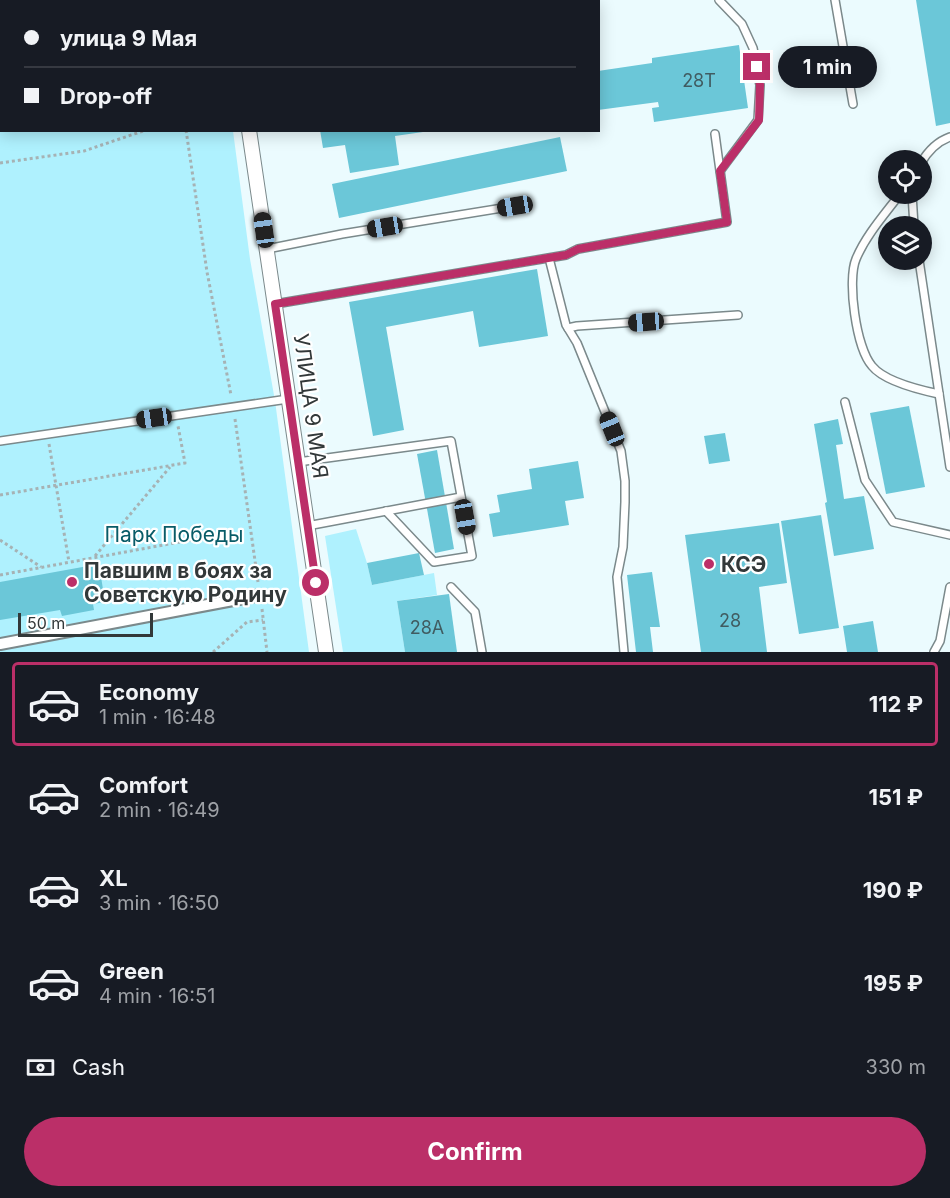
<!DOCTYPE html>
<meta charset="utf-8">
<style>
body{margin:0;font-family:Inter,sans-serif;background:#20242c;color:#f1f3f6;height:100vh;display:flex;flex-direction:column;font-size:22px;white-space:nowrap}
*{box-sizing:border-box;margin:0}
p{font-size:20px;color:#9ea1a6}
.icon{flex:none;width:33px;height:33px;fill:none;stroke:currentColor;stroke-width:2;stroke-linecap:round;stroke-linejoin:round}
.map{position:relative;height:652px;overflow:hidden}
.sheet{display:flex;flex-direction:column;background:#171b24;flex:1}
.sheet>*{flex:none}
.hud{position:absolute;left:0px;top:0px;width:600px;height:132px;box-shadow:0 3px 15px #0003;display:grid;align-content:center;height:132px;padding:0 24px;background:#171b24}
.fabs{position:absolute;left:878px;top:150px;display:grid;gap:12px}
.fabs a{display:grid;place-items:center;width:54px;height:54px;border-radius:50%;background:#171b24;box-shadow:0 3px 15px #0003;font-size:30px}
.scale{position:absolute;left:18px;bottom:15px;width:135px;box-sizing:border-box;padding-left:6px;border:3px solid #323839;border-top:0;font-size:16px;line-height:21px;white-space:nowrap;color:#323839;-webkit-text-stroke:4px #fff;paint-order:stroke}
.end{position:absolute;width:27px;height:27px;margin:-14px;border:8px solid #bb2f68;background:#fff;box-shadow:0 0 0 3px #fff}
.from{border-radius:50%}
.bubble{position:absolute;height:42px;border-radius:21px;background:#171b24;box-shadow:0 3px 15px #0003;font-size:20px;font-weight:700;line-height:42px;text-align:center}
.car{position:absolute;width:18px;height:36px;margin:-18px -9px;border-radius:8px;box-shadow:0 0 4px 2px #0007;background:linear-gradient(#222 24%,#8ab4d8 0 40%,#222 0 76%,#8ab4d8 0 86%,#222 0)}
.hud b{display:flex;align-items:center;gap:21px;height:57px;font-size:22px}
.hud b+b{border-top:2px solid #363941}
.hud i{width:15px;height:15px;background:#f1f3f6}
ul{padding:10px 0 0;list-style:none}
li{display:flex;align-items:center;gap:18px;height:84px;margin:0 12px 9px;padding:0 12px;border:3px solid transparent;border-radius:6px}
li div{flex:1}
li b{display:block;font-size:22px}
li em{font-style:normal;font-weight:700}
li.active{border-color:#bb2f68}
li>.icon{width:54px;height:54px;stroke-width:1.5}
.pay{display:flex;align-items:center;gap:15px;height:66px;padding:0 24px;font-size:22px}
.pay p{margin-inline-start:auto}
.action{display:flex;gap:12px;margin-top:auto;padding:12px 24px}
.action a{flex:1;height:69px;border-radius:36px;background:#bb2f68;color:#fff;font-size:24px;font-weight:700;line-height:69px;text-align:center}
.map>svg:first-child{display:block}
.green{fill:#aff1fe}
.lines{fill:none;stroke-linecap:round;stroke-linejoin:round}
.stream{stroke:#50aebf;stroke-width:5}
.building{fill:#6bc7d8}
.service-casing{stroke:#7b898b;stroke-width:10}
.pedestrian-casing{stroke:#7b898b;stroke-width:14}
.minor-casing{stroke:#7b898b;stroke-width:16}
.path{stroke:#a6b2b4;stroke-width:3;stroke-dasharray:3 3;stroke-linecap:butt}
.service{stroke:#fff;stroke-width:7}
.pedestrian{stroke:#fff;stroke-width:10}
.minor{stroke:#fff;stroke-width:14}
.route{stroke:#bb2f68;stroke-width:8}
.poi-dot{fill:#bb2f68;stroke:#fff;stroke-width:2}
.labels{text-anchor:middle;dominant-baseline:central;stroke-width:4.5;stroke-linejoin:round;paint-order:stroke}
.number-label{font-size:18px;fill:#405c61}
.street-label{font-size:21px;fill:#323839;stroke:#fff}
.park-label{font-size:21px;fill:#095c68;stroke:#fff}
.poi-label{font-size:21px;font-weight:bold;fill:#323839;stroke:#fff;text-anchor:start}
</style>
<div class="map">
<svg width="950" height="652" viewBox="0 0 950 652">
<rect width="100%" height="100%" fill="#ebfbfe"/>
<g class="green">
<path d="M0,20H1L2,130L233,131L250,259L275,401L309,652H0Z"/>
<path d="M356,529L367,563L372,585L434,573L437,595L397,601L405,652H343L325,536Z"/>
</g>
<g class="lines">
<path class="stream" d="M145,0V2"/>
</g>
<g class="building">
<path d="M916,0H950V123L936,126Z"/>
<path d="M739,45L748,108L654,122L652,108L659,107L658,102L598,110V71L652,63V58Z"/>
<path d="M320,130H423V132L395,136L399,165L350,173L345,145L323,148Z"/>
<path d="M560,137L567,171L339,218L332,184Z"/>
<path d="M537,269L548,336L479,347L473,311L386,327L404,430L373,436L349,302Z"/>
<path d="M909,406L925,487L886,494L870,413Z"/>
<path d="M838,419L843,444L836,445L844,499L864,496L874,549L834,556L825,503L827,502L814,424Z"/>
<path d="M725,433L730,461L709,464L704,436Z"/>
<path d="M437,450L454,549L435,553L417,454Z"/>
<path d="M578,461L584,498L565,501L569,525L493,537L489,514L500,512L497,495L532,489L529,469Z"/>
<path d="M821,515L839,628L799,634L781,521Z"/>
<path d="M779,523L787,583L759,587L767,652H701L685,535Z"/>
<path d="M419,553L424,575L372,585L367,563Z"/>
<path d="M99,564L105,602L93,604L94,610L62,616L60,610L0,620V582Z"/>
<path d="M652,572L660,627H650L653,652H636L627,575Z"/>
<path d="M449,594L457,652H405L397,601Z"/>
<path d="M873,621L878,652H847L843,626Z"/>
</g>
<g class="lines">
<g class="service-casing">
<g id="service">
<path d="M719,0L742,24L753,48L760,85L758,120L720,171"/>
<path d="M835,0L853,104"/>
<path d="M471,2L472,0"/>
<path d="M921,163C928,151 936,142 950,137"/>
<path d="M900,194C885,214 866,235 856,259C847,280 856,348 872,366C884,381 920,390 939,394"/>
<path d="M912,194L914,226"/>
<path d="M267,249L342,234L515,206"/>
<path d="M549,258L566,325L577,343L621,451L625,481V502L623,547L617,577L624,652"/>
<path d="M919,260L950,467"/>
<path d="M275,304L566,255L578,249L727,222L715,134"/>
<path d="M568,328L577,326L738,315"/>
<path d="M845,402L865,480L893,522L950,535"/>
<path d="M0,441L288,399"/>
<path d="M298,462L451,441L472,556L434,562L386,511"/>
<path d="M307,526L461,497"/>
<path d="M451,587L475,612L482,652"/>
<path d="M934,652L940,641L950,587"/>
</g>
</g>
<g class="pedestrian-casing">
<path id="pedestrian" d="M0,644L260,595"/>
</g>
<g class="minor-casing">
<g id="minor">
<path d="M230,0V2"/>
<path d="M249,130L326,652"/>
</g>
</g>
<g class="path">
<path d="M409,0V2"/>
<path d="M334,2L335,0"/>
<path d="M186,130L207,272L231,395"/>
<path d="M0,163L84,151L146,130"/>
<path d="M235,419L258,582"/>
<path d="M49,444L69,562"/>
<path d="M0,495L185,463L178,426"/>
<path d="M0,540L41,567"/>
<path d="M95,556L170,467"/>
<path d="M0,575L218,535"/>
<path d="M262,609L267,652"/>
<path d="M213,652L247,622L263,620"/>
</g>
<use href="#service" class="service"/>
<use href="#pedestrian" class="pedestrian"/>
<use href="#minor" class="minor"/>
</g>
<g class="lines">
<path class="route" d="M316,583L275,304L566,255L578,249L727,222L720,171L759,120L760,85L757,67"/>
</g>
<g class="poi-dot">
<circle cx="709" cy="564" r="6"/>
<circle cx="72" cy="582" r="6"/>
</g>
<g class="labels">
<g class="number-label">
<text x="699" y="80">28Т</text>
<text x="730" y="620">28</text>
<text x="427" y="627">28А</text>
</g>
<g class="street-label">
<text transform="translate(311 406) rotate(82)">УЛИЦА 9 МАЯ</text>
</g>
<g class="park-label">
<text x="174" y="534">Парк Победы</text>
</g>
<g class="poi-label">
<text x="721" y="564">КСЭ</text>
<text x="84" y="570">Павшим в боях за<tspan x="84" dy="24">Советскую Родину</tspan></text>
</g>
</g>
</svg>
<div class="fabs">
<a><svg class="icon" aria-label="locate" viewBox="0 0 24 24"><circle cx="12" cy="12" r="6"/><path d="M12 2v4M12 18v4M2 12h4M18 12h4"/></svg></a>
<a><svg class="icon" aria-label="layers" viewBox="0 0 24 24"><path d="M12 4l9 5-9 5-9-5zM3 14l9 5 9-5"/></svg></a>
</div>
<div class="scale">50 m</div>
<i class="end from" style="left:316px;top:583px"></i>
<i class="end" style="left:757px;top:67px"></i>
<div class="bubble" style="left:778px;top:46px;width:99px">1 min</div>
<i class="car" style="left:515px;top:206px;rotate:261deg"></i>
<i class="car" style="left:385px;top:227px;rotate:261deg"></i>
<i class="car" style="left:264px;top:230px;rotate:352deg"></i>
<i class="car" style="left:646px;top:322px;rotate:266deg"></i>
<i class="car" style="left:154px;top:418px;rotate:262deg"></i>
<i class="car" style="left:612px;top:429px;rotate:338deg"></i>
<i class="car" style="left:465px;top:517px;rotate:170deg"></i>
<div class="hud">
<b><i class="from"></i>улица 9 Мая</b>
<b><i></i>Drop-off</b>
</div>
</div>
<section class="sheet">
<ul>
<li class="active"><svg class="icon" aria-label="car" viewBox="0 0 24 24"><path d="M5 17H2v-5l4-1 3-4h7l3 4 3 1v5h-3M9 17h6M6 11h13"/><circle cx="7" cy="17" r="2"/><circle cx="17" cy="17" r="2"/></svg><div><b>Economy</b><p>1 min · 16:48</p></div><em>112 ₽</em></li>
<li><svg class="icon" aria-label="car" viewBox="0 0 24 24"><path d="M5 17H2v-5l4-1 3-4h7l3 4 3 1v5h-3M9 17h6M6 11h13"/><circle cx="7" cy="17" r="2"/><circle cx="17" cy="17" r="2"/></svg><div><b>Comfort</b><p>2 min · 16:49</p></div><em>151 ₽</em></li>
<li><svg class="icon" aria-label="car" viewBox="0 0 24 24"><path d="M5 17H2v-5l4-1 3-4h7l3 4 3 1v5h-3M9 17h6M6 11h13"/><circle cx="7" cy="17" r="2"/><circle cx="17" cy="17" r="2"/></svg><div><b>XL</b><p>3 min · 16:50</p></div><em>190 ₽</em></li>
<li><svg class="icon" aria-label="car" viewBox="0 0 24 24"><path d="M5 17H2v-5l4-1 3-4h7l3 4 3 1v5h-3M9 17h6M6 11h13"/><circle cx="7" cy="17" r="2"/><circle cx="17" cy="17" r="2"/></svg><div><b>Green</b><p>4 min · 16:51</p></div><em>195 ₽</em></li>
</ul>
<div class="pay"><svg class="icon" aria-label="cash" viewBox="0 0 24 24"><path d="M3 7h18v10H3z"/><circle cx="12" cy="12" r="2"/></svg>Cash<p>330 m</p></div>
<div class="action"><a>Confirm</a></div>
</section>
